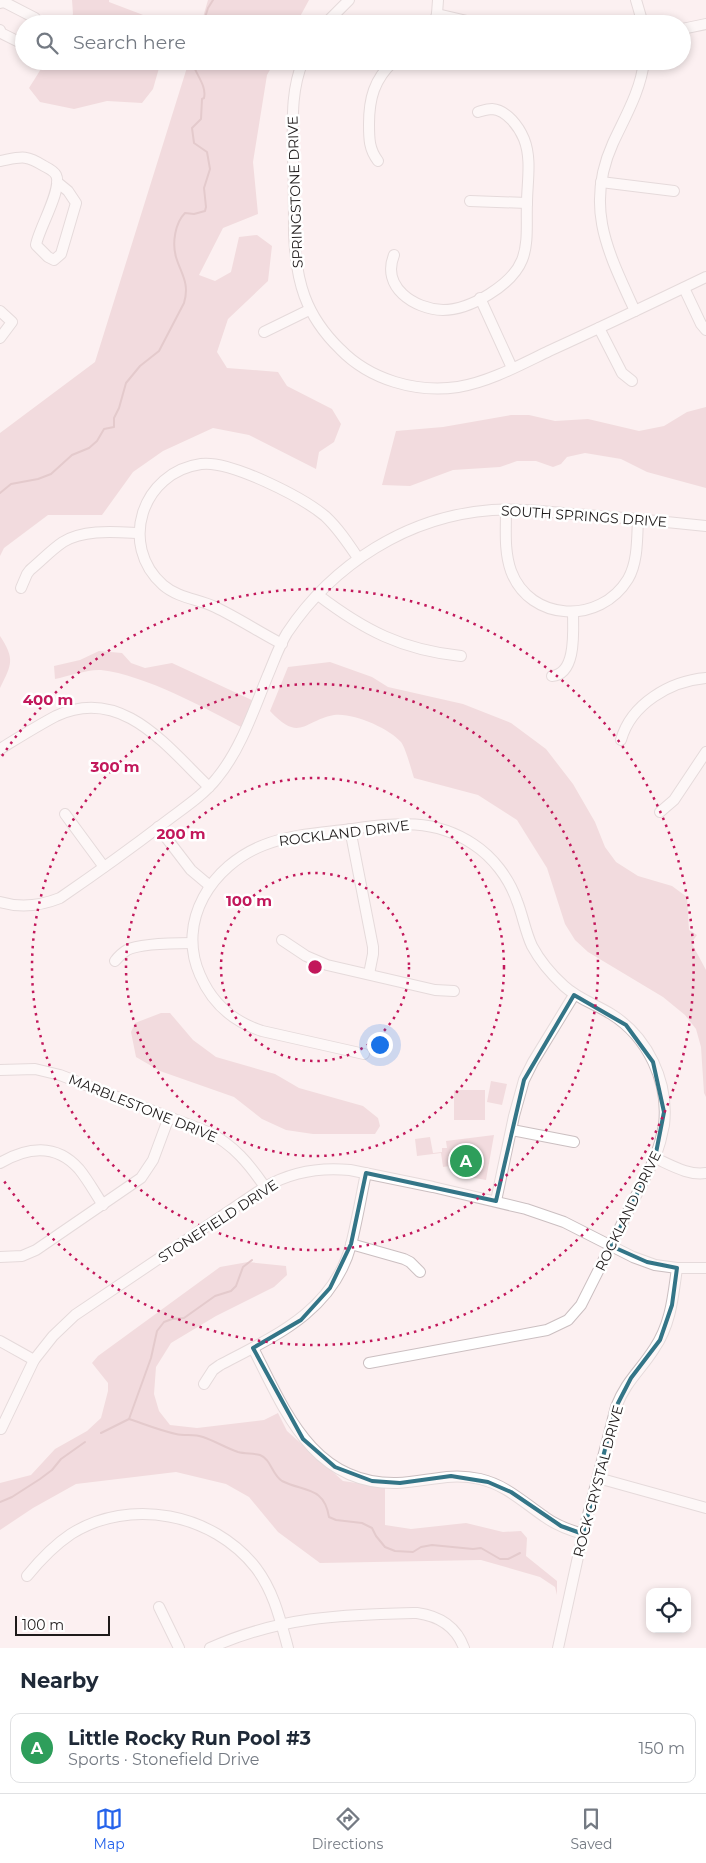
<!DOCTYPE html>
<meta charset="utf-8">
<style>
:root{--surface:#fff;--page:#f6f6f7;--text:#1f2937;--muted:#747a83;--line:#e0e1e3;--accent:#2563eb}
body{margin:0;font-family:Montserrat,sans-serif;background:var(--page);color:var(--text)}
.controls{position:absolute;right:15px;bottom:15px;display:grid;overflow:hidden;border-radius:10px;box-shadow:0 2px 8px #0003}
.controls button{width:45px;height:45px;display:grid;place-items:center;padding:0;border:0;border-bottom:1px solid var(--line);background:var(--surface);color:var(--text);font:25px sans-serif}
.scale{position:absolute;left:15px;bottom:12px;width:95px;box-sizing:border-box;padding-left:5px;border:2px solid #1e1a1a;border-top:0;font-size:14px;line-height:18px;white-space:nowrap;color:#1e1a1a;-webkit-text-stroke:4px #fff;paint-order:stroke}
.you{position:absolute;left:379px;top:1044px;width:18px;height:18px;margin:-12px;border:4px solid #fff;border-radius:50%;background:#1a73e8;box-shadow:0 0 0 8px #1a73e833}
.badge{display:grid;place-items:center;width:32px;height:32px;border-radius:50%;background:var(--accent);color:#fff;font-size:16px;font-weight:700}
.pin{position:absolute;translate:-50% -50%;border:2px solid #fff;box-shadow:0 1px 5px #0006}
.list{margin:0;padding:0;list-style:none}
h2{display:flex;justify-content:space-between;align-items:center;height:65px;margin:0;padding:0 20px;font-size:21px}
h2 small{font-size:16px;font-weight:400;color:var(--muted)}
.list li{display:grid;grid-template-columns:32px 1fr auto;gap:15px;align-items:center;box-sizing:border-box;height:70px;margin:0 10px 10px;padding:0 10px;border:1px solid var(--line);border-radius:10px}
.list b{display:block;font-size:19px;white-space:nowrap}
.list p{margin:0;font-size:16px;white-space:nowrap;color:var(--muted)}
.list em{font-size:16px;font-style:normal;color:var(--muted)}
.icon{flex:none;width:28px;height:28px;fill:none;stroke:currentColor;stroke-width:2;stroke-linecap:round;stroke-linejoin:round}
.map{position:relative;flex:none;width:706px;height:1648px;overflow:hidden}
.search{position:absolute;background:var(--surface);box-shadow:0 2px 8px #0003;left:15px;right:15px;top:15px;height:55px;display:flex;align-items:center;gap:12px;box-sizing:border-box;padding:0 18px;border-radius:28px;color:var(--muted);font-size:19px}
.sheet{height:145px;background:var(--surface)}
nav{display:flex;justify-content:space-around;align-items:center;box-sizing:border-box;height:70px;border-top:1px solid var(--line);background:var(--surface);font-size:14px;color:var(--muted)}
nav a{display:grid;justify-items:center;gap:2px}
nav .on{color:var(--accent)}
.map>svg:first-child{display:block}
.green{fill:#e6c2c7}
.lines{fill:none;stroke-linecap:round;stroke-linejoin:round}
.stream{stroke:#c89ba1;stroke-width:2}
.minor-casing{stroke:#cbbfc1;stroke-width:12}
.minor{stroke:#fff;stroke-width:10}
.marked{fill:none;stroke:#337587;stroke-width:4;stroke-linejoin:round}
.ring{fill:none;stroke:#c2185b;stroke-width:2.5;stroke-dasharray:2.5 5}
.labels{text-anchor:middle;stroke-width:5;stroke-linejoin:round;paint-order:stroke}
.street-label{font-size:14px;fill:#1e1a1a;stroke:#fff}
.centre{fill:#c2185b;stroke:#fff;stroke-width:2.5}
.ring-label{font-size:15px;text-anchor:middle;font-weight:bold;fill:#c2185b;stroke:#fff;stroke-width:5;stroke-linejoin:round;paint-order:stroke}
</style>
<div class="map">
<svg width="706" height="1648" viewBox="0 0 706 1648">
<rect width="100%" height="100%" fill="#fcf0f1"/>
<g class="green">
<path d="M72,0H109V2L159,21L161,24H68L73,14Z"/>
<path d="M208,0H309L296,24H201Z"/>
<path d="M46,61H161L153,89L142,103L107,101L74,109L40,102L29,88Z"/>
<path d="M189,61H275L267,75L253,162L258,214L223,228L199,275L215,281L231,272L239,237L257,235L272,246L268,281L228,319L217,352L227,368L278,372L287,386L332,409L341,424L334,442L319,452L316,469L249,435L213,428L163,451L133,472L102,515H48L4,548L0,556V433L95,362Z"/>
<path d="M706,407V488L647,472L621,459L585,453L567,457L561,464L553,467L536,461H517L500,467L453,470L410,486L382,485L396,431L443,427L511,415H529L555,421L588,419L639,431L664,426L687,412Z"/>
<path d="M0,636C15,659 12,664 0,688Z"/>
<path d="M99,651L122,653L131,663L145,668L172,663L256,702L245,729C205,708 145,675 101,670C89,669 68,676 55,679L54,666L80,660Z"/>
<path d="M330,662L372,677L388,687L463,704L511,723L546,749L573,784L595,822L605,847L616,862L638,876L672,886L687,897L689,930L697,935L692,942H691L706,970V1097L704,1093L701,1047L696,1029L685,1015L663,997L588,952L575,940L565,924L547,868L517,820L478,795L414,778C411,769 406,749 401,742C389,728 352,712 334,715C303,721 300,743 270,711L288,667Z"/>
<path d="M161,1013H170L193,1040L216,1057L275,1074L299,1088L363,1106L378,1118L380,1126L375,1134H313L286,1130L262,1119L234,1097L160,1071L136,1057L131,1032L135,1023Z"/>
<path d="M491,1081L507,1084L502,1105L487,1102Z"/>
<rect x="454" y="1090" width="31" height="30"/>
<path d="M494,1135L486,1180L457,1175L456,1165L443,1167L441,1153L417,1156L415,1139L430,1137L433,1153L442,1152V1148H447L446,1141Z"/>
<path d="M248,1262L286,1266L287,1275L274,1287L216,1316L171,1343L156,1367L154,1394L159,1411L170,1425L197,1428L264,1420L278,1413L287,1431L343,1481L385,1487V1525L411,1529L466,1523L503,1532L521,1531L527,1538L526,1556L557,1581V1595L555,1587L540,1577L481,1560L320,1563L278,1532L249,1497L226,1484L176,1472L76,1484L33,1508L0,1530V1483L31,1475L55,1449L87,1431L101,1418L108,1391V1383L92,1363L98,1356L220,1267Z"/>
</g>
<g class="lines">
<g class="stream">
<path d="M203,24L208,8L213,0"/>
<path d="M0,493L11,484L38,479L51,474L72,455L89,448L97,441L104,429L114,427V418L119,408L126,383L140,366L159,351L184,303C190,283 181,274 176,257C172,243 175,223 185,213L194,214L205,211L206,207L204,188L210,169L207,152L194,143L192,128L201,119L202,99L204,98C207,85 195,74 192,61"/>
<path d="M129,1419C144,1424 161,1431 176,1434C185,1436 194,1434 203,1437C215,1441 226,1448 238,1452C245,1454 254,1453 260,1455C271,1459 272,1475 282,1481C304,1492 324,1486 329,1517L336,1520L362,1523L372,1528L376,1536L385,1547L395,1551L413,1552L421,1547L432,1545L473,1549L481,1548L500,1559H508L520,1553"/>
<path d="M101,1433L129,1419L151,1358L157,1331L164,1322L172,1319L184,1318L215,1296L231,1291L236,1286L243,1267L252,1260"/>
<path d="M0,1502L12,1497L40,1479L52,1470L61,1459L85,1442"/>
</g>
<defs>
<g id="minor">
<path d="M636,0L643,24"/>
<path d="M0,3L4,2L35,18L32,24"/>
<path d="M437,14L480,24"/>
<path d="M325,24L349,0"/>
<path d="M434,24L437,14L438,0"/>
<path d="M682,29L706,24"/>
<path d="M0,30L1,33L23,44L24,41"/>
<path d="M303,61C290,92 293,125 293,158C294,183 294,208 294,234C296,281 305,315 340,349C370,380 416,393 458,387C489,382 520,365 549,351C602,327 654,302 706,277"/>
<path d="M0,161C21,157 25,154 44,166C48,168 54,171 56,175C63,189 38,230 36,245L48,257L54,260L61,254L76,203L68,191L57,182"/>
<path d="M378,161C369,149 369,139 369,124C369,99 374,79 394,61"/>
<path d="M601,182L674,191"/>
<path d="M470,201L527,203"/>
<path d="M394,255C381,287 414,309 443,310C470,310 512,285 522,260C529,243 526,221 527,203C527,183 532,159 524,139C519,127 507,110 492,109C487,109 482,111 478,112"/>
<path d="M684,288L701,324L706,330"/>
<path d="M480,298L512,368"/>
<path d="M0,311L12,322L0,338"/>
<path d="M635,311C608,252 584,207 613,143C625,117 641,90 644,61"/>
<path d="M599,328L622,373L632,381"/>
<path d="M264,332L309,310"/>
<path d="M506,510C506,530 504,551 511,571C530,622 600,625 628,579C638,562 637,538 638,519"/>
<path d="M21,588L27,574L30,570C41,561 51,550 63,542C84,529 115,532 139,533"/>
<path d="M318,595C364,630 402,650 461,656"/>
<path d="M282,644C259,632 238,618 215,607C198,599 178,598 163,585C118,545 142,472 201,464C230,460 302,497 325,516C338,528 348,543 358,558"/>
<path d="M552,676C577,674 573,630 573,612"/>
<path d="M621,740C631,704 670,681 706,678"/>
<path d="M0,749C18,738 37,726 56,716C122,685 167,747 209,787"/>
<path d="M660,812L674,800L706,752"/>
<path d="M65,814L104,867"/>
<path d="M158,827L191,870L210,886"/>
<path d="M350,829L373,947V954L369,974"/>
<path d="M0,902C20,908 40,906 60,898C95,874 130,849 164,823C182,809 203,796 217,778C241,749 254,709 268,675C274,661 279,646 287,633C333,564 408,516 492,510C519,508 547,512 574,514C618,517 662,521 706,526"/>
<path d="M282,940L306,956L327,965L435,990L454,991"/>
<path d="M115,961C118,957 122,953 127,950C141,943 176,943 192,943"/>
<path d="M364,1054L262,1031C234,1022 212,1003 200,975C176,921 212,865 264,845C289,835 318,833 344,830C391,824 431,816 473,844C493,857 509,878 517,901C523,916 525,931 532,946C540,961 551,974 564,986C578,999 595,1004 611,1014C648,1037 669,1082 664,1125C662,1136 659,1147 655,1158L581,1305L568,1320L547,1330L369,1363"/>
<path d="M0,1070L35,1069L60,1075L208,1132C234,1145 249,1164 265,1187"/>
<path d="M512,1130L574,1142"/>
<path d="M655,1158C671,1165 689,1176 706,1173"/>
<path d="M0,1163C27,1147 56,1143 79,1169C88,1180 95,1193 103,1205"/>
<path d="M496,1201L514,1116L524,1080L533,1062L574,995"/>
<path d="M351,1244L404,1259L410,1262L420,1272"/>
<path d="M0,1257L22,1256L36,1250L141,1178L153,1160L169,1117"/>
<path d="M0,1341L34,1360"/>
<path d="M253,1348C285,1411 313,1485 397,1483C427,1482 448,1472 480,1479C506,1485 523,1502 545,1517C556,1525 569,1530 583,1534"/>
<path d="M204,1384L213,1370L220,1365C275,1336 333,1311 351,1245C357,1221 361,1197 366,1173"/>
<path d="M1,1429L34,1360L53,1336L75,1315L265,1187C291,1172 320,1167 350,1170L433,1187L526,1209L564,1222L633,1257L655,1265L677,1268H706"/>
<path d="M598,1478L706,1508"/>
<path d="M27,1576C40,1560 53,1546 71,1534C130,1497 213,1513 256,1568C274,1592 280,1619 288,1648"/>
<path d="M159,1607L179,1648"/>
<path d="M210,1648C282,1616 340,1615 417,1613C439,1616 456,1626 464,1648"/>
<path d="M558,1648L583,1534L616,1407C626,1381 640,1371 654,1349C671,1324 673,1297 677,1268"/>
</g>
</defs>
<use href="#minor" class="minor-casing"/>
<use href="#minor" class="minor"/>
</g>
<path d="M0 0H706V1648H0ZM574,995L626,1025L653,1062L664,1112L655,1158L611,1246L647,1262L677,1268L672,1305L660,1340L631,1378L616,1407L583,1534L561,1526L511,1492L488,1482L451,1476L400,1483L372,1481L335,1467L303,1439L253,1348L301,1320L330,1288L351,1244L366,1173L496,1201L524,1080Z" fill="#fcf0f1" fill-opacity=".55" fill-rule="evenodd"/>
<path class="marked" d="M574,995L626,1025L653,1062L664,1112L655,1158L611,1246L647,1262L677,1268L672,1305L660,1340L631,1378L616,1407L583,1534L561,1526L511,1492L488,1482L451,1476L400,1483L372,1481L335,1467L303,1439L253,1348L301,1320L330,1288L351,1244L366,1173L496,1201L524,1080Z"/>
<g class="ring">
<circle cx="315" cy="967" r="94"/>
<circle cx="315" cy="967" r="189"/>
<circle cx="315" cy="967" r="283"/>
<path d="M2 756A378 378 0 1 1 2 1178"/>
</g>
<g class="labels">
<g class="street-label">
<text transform="translate(295 192) rotate(-92)" y="5">SPRINGSTONE DRIVE</text>
<text transform="translate(584 516) rotate(4)" y="5">SOUTH SPRINGS DRIVE</text>
<text transform="translate(344 833) rotate(-7)" y="5">ROCKLAND DRIVE</text>
<text transform="translate(143 1108) rotate(22)" y="5">MARBLESTONE DRIVE</text>
<text transform="translate(628 1211) rotate(-64)" y="5">ROCKLAND DRIVE</text>
<text transform="translate(218 1221) rotate(-33)" y="5">STONEFIELD DRIVE</text>
<text transform="translate(598 1481) rotate(-75)" y="5">ROCK CRYSTAL DRIVE</text>
</g>
</g>
<circle cx="315" cy="967" r="8" class="centre"/>
<g class="ring-label">
<text x="48" y="705">400 m</text>
<text x="115" y="772">300 m</text>
<text x="181" y="839">200 m</text>
<text x="249" y="906">100 m</text>
</g>
</svg>
<div class="controls">
<button><svg class="icon" aria-label="locate" viewBox="0 0 24 24"><circle cx="12" cy="12" r="6"/><path d="M12 2v4M12 18v4M2 12h4M18 12h4"/></svg></button>
</div>
<div class="scale">100 m</div>
<div class="you"></div>
<div class="pin badge" style="left:466px;top:1161px;background:#2e9e5b">A</div>
<div class="search"><svg class="icon" aria-label="search" viewBox="0 0 24 24"><circle cx="10" cy="10" r="6"/><path d="M15 15l6 6"/></svg>Search here</div>
</div>
<section class="sheet">
<h2>Nearby<small></small></h2>
<ul class="list">
<li><span class="badge" style="background:#2e9e5b">A</span><div><b>Little Rocky Run Pool #3</b><p>Sports · Stonefield Drive</p></div><em>150 m</em></li>
</ul>
</section>
<nav>
<a class="on"><svg class="icon" aria-label="map" viewBox="0 0 24 24"><path d="M3 6l6-2 6 2 6-2v14l-6 2-6-2-6 2zM9 4v14M15 6v14"/></svg>Map</a>
<a><svg class="icon" aria-label="directions" viewBox="0 0 24 24"><path d="M12 3l9 9-9 9-9-9zM9 14v-3h6M13 9l2 2-2 2"/></svg>Directions</a>
<a><svg class="icon" aria-label="saved" viewBox="0 0 24 24"><path d="M7 4h10v16l-5-4-5 4z"/></svg>Saved</a>
</nav>
